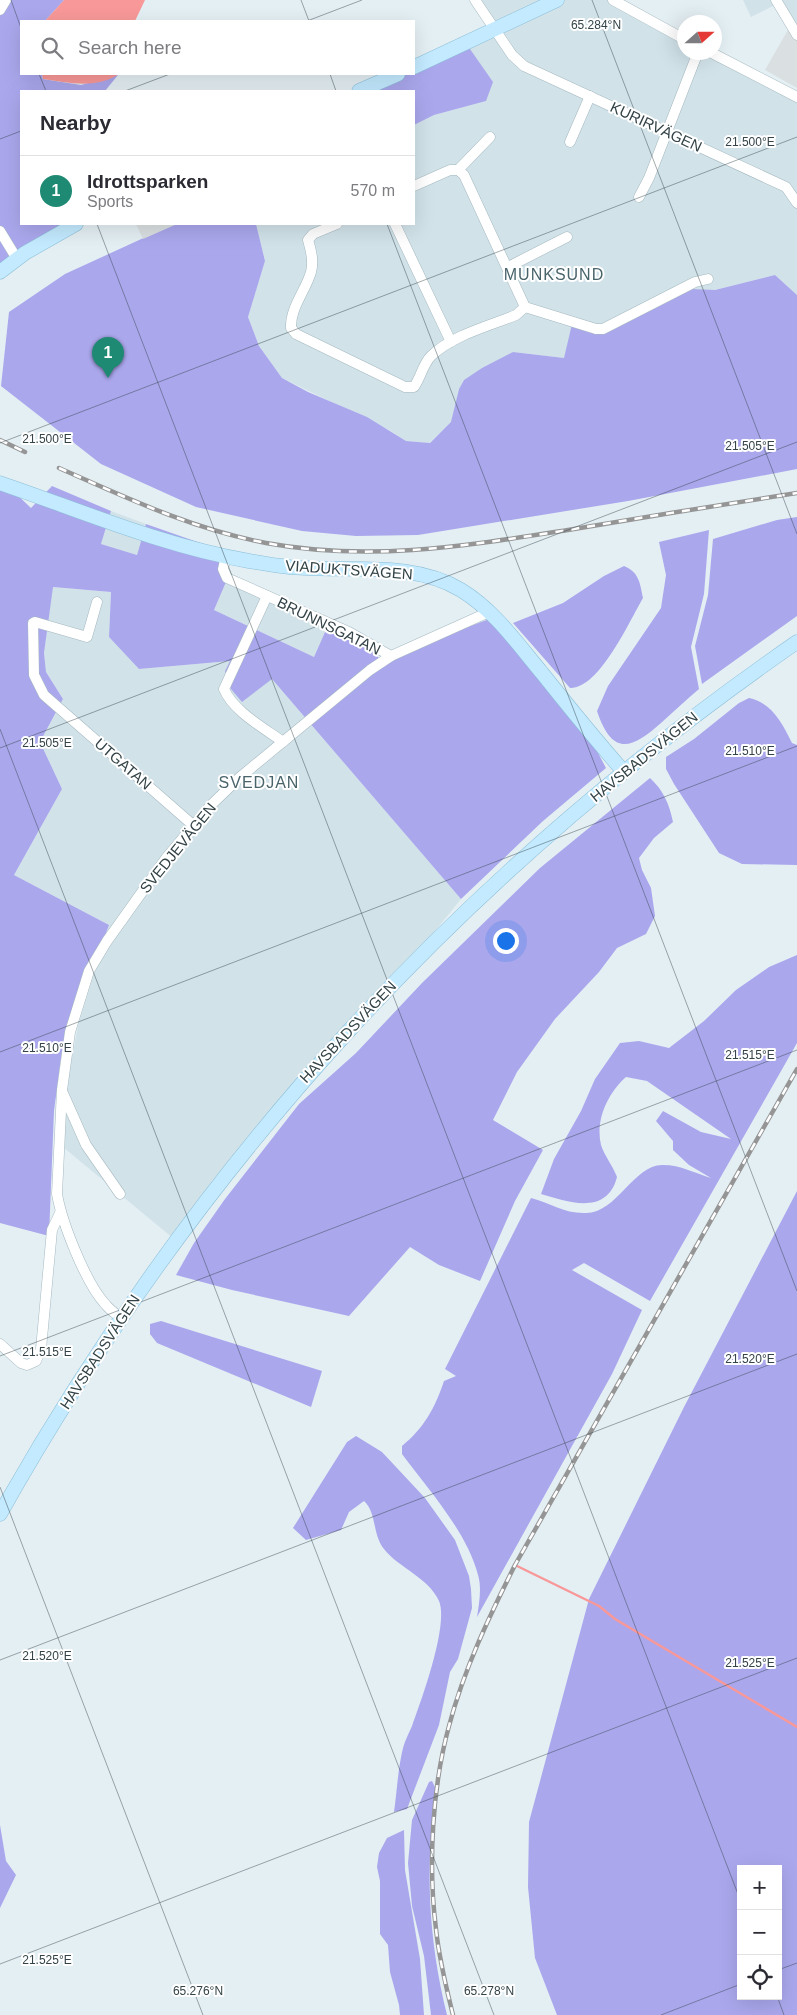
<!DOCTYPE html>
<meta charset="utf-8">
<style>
:root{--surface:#fff;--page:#f2f2f3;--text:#2b2b33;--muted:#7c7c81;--line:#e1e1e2;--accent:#1f8a73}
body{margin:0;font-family:Helvetica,sans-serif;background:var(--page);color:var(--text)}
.controls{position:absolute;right:15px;bottom:15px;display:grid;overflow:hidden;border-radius:0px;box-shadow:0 5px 20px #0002}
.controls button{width:45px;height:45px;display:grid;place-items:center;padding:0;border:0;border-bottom:1px solid var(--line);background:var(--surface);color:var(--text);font:25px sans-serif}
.compass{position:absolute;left:677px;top:15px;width:45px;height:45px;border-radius:50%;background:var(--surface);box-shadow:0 5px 20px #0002;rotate:69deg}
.you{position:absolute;left:505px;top:940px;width:18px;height:18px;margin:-12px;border:4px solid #fff;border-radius:50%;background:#1a73e8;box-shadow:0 0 0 8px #1a73e833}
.badge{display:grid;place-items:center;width:32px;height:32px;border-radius:50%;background:var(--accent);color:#fff;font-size:16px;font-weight:700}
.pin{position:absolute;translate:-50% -41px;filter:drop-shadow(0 1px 2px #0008)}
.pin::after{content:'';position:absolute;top:26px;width:18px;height:15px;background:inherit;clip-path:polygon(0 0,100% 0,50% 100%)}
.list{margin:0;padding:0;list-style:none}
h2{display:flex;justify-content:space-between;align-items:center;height:65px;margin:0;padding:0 20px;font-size:21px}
h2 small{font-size:16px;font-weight:400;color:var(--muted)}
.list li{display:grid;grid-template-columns:32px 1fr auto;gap:15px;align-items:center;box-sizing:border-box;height:70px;padding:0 20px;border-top:1px solid var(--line)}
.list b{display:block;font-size:19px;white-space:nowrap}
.list p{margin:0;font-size:16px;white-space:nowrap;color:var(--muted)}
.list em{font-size:16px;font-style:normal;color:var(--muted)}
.icon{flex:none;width:28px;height:28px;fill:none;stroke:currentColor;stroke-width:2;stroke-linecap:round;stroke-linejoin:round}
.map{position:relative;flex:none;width:797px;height:2015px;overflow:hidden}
.search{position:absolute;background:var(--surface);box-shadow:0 5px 20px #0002;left:20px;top:20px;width:395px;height:55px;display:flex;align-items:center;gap:12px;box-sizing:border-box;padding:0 18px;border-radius:0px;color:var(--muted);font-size:19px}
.panel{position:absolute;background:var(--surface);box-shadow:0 5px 20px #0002;left:20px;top:90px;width:395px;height:135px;border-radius:0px}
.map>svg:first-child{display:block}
.residential{fill:#d1e2e9}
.green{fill:#aaa7ed;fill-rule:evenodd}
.parking{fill:#dae0e1}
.water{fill:#f89898}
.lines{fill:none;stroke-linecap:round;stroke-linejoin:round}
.stream{stroke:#f89898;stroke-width:2.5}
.street-casing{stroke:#a5b9c0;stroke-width:11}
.secondary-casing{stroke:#8cbed6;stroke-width:15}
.street{stroke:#fff;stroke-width:10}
.secondary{stroke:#c3eaff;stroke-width:14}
.rail-casing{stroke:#959595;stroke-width:4.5}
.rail{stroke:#fff;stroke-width:2.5;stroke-dasharray:8;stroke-linecap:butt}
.ticks{fill:none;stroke:#334347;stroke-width:1;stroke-opacity:0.45}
.labels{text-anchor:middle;stroke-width:4;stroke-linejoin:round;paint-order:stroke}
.street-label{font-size:15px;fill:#334347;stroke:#fff}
.neighbourhood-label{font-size:16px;letter-spacing:1px;fill:#49646b;stroke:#fff}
.ticks-label{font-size:12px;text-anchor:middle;fill:#334347;stroke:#fff;stroke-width:4;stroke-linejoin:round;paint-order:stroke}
</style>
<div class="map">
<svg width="797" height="2015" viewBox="0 0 797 2015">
<rect width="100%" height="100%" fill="#e4eff4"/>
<g class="residential">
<path d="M477,0H618L684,37V52H714L797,96V295L775,275L715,290L564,358L513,352L464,380L459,389L452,422L429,443L406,441L389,430L282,378L259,346L248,317L265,261L256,224H414V125L434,115L486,101L463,39L492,25Z"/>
<path d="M743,0H781V2L751,17Z"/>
<path d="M782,0H797V28L793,20Z"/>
<path d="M111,511L146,524L137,555L101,544Z"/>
<path d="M229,575L329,623L314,657L214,610Z"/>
<path d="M52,587L111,592L109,637L139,669L231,661L272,679L461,899L363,1020L174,1239L63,1147L67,1084L78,1026L109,925L14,875L62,789L40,742L63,699L46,672L44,653Z"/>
</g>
<g class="green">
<path d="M0,0H64L45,21H21V74H42L43,79L81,85L118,75L105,91H21V224H73L0,267Z"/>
<path d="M463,39L493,82L486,101L434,115L414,125V91H351L388,74H414Z"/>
<path d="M174,224H256L265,261L248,317L259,346L282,378L308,392L367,417L406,441L430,443L451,422L459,389L464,380L482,368L513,352L564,358L572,324L585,327L619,323L691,289L715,290L775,275L797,295V469L628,501L418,535L356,536L302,531L196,507L101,464L1,386L9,312L65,274Z"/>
<path d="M0,485L11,489L31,508L52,486L111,511L101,544L137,555L146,524L223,551L229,575L214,610L314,657L329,623L370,648L385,665L433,640L500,615L587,732L606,768L543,821L461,899L272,679L242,702L231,689L225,671L230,661L139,669L109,637L111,592L53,587L44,653L46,672L63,699L40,742L62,789L14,875L109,925L62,1051L54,1111L49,1236L0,1223Z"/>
<path d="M797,517V616L702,684L695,646L708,595L713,539L777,520Z"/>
<path d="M709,530L704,594L691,647L699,689C686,700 674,711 661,723C631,750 612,756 597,711L608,686L661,608L666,575L659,542Z"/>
<path d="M624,566C639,572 640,583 643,598C629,622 599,689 570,688L513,623L563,603L604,576Z"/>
<path d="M749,698C772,703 782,723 792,743L797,745V865L742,864L719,853L674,784L666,769V757L694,739L739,703Z"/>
<path d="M650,778C664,791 669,804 673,822L654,838L639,858L642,870L651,888L655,916L646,934L617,948L599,972L555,1019L517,1072L493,1120L543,1150L515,1201L480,1281L439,1265L410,1247L349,1316L232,1290L176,1275L194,1243L225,1199L299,1104L356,1053L422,983L540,868Z"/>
<path d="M797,955V1043L650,1301L584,1263L572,1270L642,1310L612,1374L477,1617C479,1604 482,1588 478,1575C467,1532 428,1489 402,1454V1446C424,1428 435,1408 444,1381L456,1376L445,1369L531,1198C550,1203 565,1214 586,1213C617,1213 634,1164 663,1165C681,1165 694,1173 711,1178L689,1165L673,1150V1141L656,1121L663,1111L701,1132L731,1139L647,1081L626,1077C608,1093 595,1120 601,1145C604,1155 613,1166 617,1177C607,1216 568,1202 541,1194L554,1159L581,1111L595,1079L620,1043L639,1041L669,1048L704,1021L736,990L769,967Z"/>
<path d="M797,1191V2015H557L535,1958L528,1887L529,1822L589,1599L684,1407ZM741,1869H778V1996H741Z"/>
<path d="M161,1321L322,1371L311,1407L157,1343L150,1334V1324Z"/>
<path d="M356,1436L382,1452L425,1498L455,1540L469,1576L471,1589L472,1608L458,1659L450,1672L439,1725L407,1809L394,1812C397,1791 398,1768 403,1748C405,1740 409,1733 412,1726C421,1701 449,1625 439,1601C429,1578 399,1568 384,1549C372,1534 377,1513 364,1501L349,1512L341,1530L306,1540L293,1528L347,1442Z"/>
<path d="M432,1781L436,1789C425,1868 428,1937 447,2015H431L424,1956L412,1906L408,1863L412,1820L429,1782Z"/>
<path d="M0,1825L6,1861L16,1875L0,1908Z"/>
<path d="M404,1830L405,1870L420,1959L424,2015H400L399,2005L390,1972L388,1945L380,1934V1881L377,1867L379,1853L387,1838Z"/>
</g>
<g class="parking">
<path d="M789,28L797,41V88L765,70Z"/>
<path d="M136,224H177L143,239Z"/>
</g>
<g class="water">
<path d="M64,0H145L135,21H45Z"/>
<path d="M42,74H119C97,89 68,83 43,79Z"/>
</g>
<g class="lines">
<path class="stream" d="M515,1565L599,1606L615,1619L797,1727"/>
<defs>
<g id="street">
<path d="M475,0L512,55L524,66L786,187L797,203"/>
<path d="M613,0L684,39"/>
<path d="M776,0L797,35"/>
<path d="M0,10L6,0"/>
<path d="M710,52L797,97"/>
<path d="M570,142L590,96"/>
<path d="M458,170L490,137"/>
<path d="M639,197L649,178L698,52"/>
<path d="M337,224L313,234L308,240C311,250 314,261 311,272C306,290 290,308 291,328L296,334L405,387H414C421,377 423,364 431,356C453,335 489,326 516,315L525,307L464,175L458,170H450L414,186"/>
<path d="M395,224L451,342"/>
<path d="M0,231L17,259"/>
<path d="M508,267L567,237"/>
<path d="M525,307L596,329H603L695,282L708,279"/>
<path d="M226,556L223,569L227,578L349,632L391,656"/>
<path d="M267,596L224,689C233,711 264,728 283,742"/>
<path d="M97,602L87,637L35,622L33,623L34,675L44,695L194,826"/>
<path d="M62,1091L86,1145L120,1194"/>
<path d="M121,1318C116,1314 110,1310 106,1305C86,1284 62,1223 57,1194L62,1090L70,1032L89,971L107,941L167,857L211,805L239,778L370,670L391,656L489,612"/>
<path d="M0,1344L21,1363L27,1365L36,1361L41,1349L52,1230L60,1213"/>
</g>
<g id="secondary">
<path d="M414,67L557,0"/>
<path d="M359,91L398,74"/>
<path d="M0,272L25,253L76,224"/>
<path d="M0,483C82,511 163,546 249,561C267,564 287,568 305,568C356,571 415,562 461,590C494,610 517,643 542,673C569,707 596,740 624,772"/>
<path d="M0,1514C199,1160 463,873 797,642"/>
</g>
</defs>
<use href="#street" class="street-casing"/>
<use href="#secondary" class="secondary-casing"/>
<use href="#street" class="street"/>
<use href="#secondary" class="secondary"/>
<defs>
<g id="rail">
<path d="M0,440L25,452"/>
<path d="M59,468C127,498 192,529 266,543C370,562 465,546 568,530C644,517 721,505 797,493"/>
<path d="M453,2015C446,1987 439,1958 436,1929C428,1865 432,1788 449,1726C464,1669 489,1617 515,1565L797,1069"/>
</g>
</defs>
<use href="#rail" class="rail-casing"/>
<use href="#rail" class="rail"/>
</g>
<path class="ticks" d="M11,0L21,28M301,0L309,21M592,0L797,534M307,21L362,0M39,74L46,91M330,74L336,91M125,91L170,74M0,139L21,131M97,224L741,1902M387,224L797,1291M0,443L797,137M0,729L494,2015M0,748L797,442M0,1052L797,746M0,1356L797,1050M0,1487L203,2015M0,1660L797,1354M0,1964L797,1658M778,1970L797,1963M777,1996L784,2015M661,2015L741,1984"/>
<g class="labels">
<g class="street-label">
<text transform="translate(656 127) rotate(25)" y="5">KURIRVÄGEN</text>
<text transform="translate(349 570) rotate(4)" y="5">VIADUKTSVÄGEN</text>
<text transform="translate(329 626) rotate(26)" y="5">BRUNNSGATAN</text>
<text transform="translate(644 757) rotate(-39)" y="5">HAVSBADSVÄGEN</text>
<text transform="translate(123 764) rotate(41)" y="5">UTGATAN</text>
<text transform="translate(178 848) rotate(-51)" y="5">SVEDJEVÄGEN</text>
<text transform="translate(348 1032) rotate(-47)" y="5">HAVSBADSVÄGEN</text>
<text transform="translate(100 1352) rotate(-57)" y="5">HAVSBADSVÄGEN</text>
</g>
<g class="neighbourhood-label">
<text x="554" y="280">MUNKSUND</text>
<text x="259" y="788">SVEDJAN</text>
</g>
</g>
<g class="ticks-label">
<text x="596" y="29">65.284°N</text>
<text x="750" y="146">21.500°E</text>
<text x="47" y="443">21.500°E</text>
<text x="750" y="450">21.505°E</text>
<text x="47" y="747">21.505°E</text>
<text x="750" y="755">21.510°E</text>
<text x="47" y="1052">21.510°E</text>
<text x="750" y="1059">21.515°E</text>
<text x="47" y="1356">21.515°E</text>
<text x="750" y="1363">21.520°E</text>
<text x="47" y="1660">21.520°E</text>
<text x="750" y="1667">21.525°E</text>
<text x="47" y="1964">21.525°E</text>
<text x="198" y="1995">65.276°N</text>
<text x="489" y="1995">65.278°N</text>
</g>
</svg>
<div class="controls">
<button>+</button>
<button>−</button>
<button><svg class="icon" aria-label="locate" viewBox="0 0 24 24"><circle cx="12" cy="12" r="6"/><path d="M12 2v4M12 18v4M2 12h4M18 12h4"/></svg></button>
</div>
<svg class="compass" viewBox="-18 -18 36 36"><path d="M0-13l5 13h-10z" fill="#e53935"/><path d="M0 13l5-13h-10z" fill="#7c7c81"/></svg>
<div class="you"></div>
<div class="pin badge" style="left:108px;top:378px">1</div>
<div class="search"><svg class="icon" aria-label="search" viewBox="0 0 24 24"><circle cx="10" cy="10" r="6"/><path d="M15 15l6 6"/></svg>Search here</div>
<section class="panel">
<h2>Nearby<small></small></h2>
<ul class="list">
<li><span class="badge">1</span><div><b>Idrottsparken</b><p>Sports</p></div><em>570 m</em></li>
</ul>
</section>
</div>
